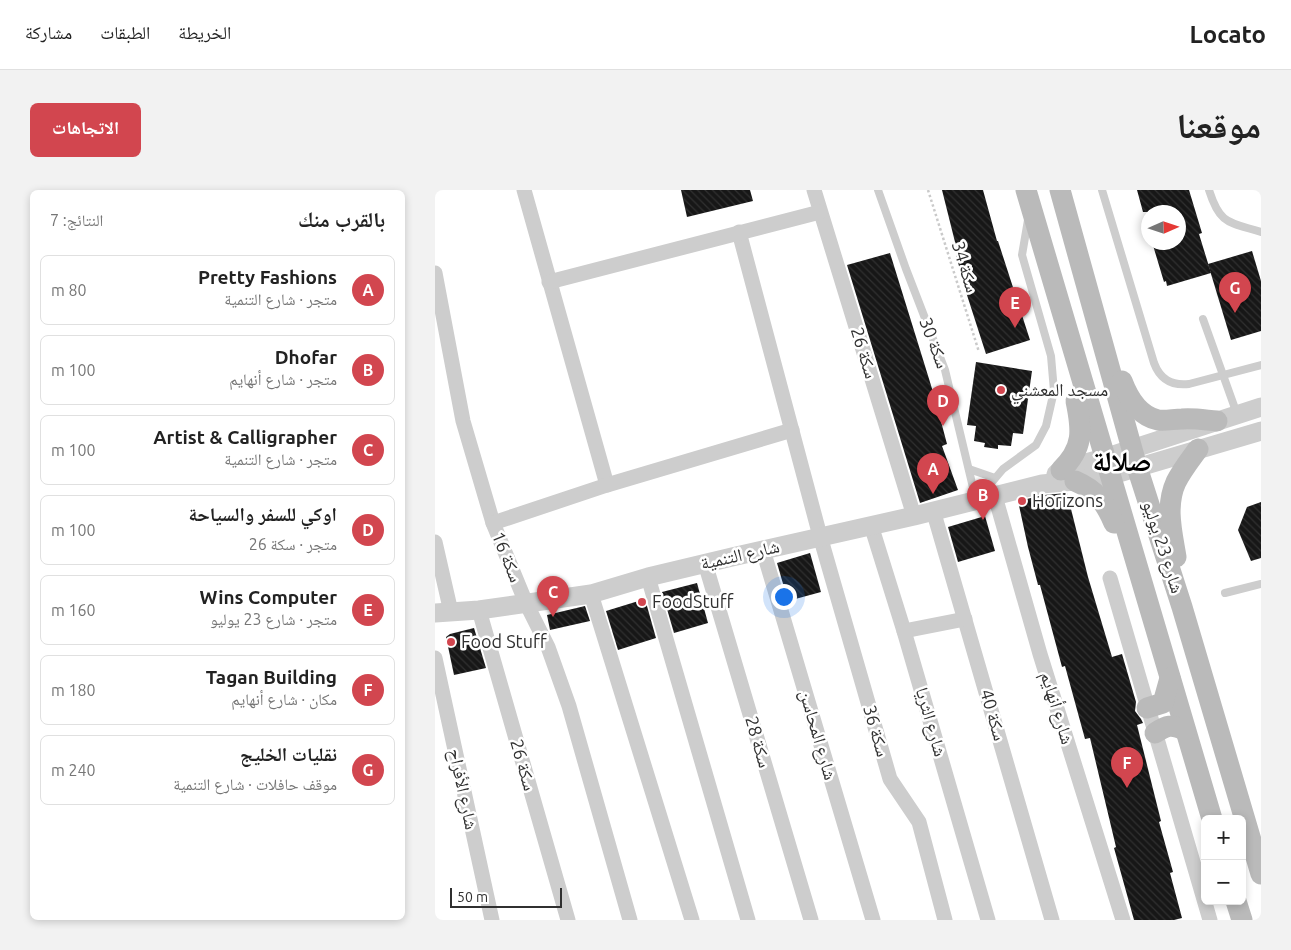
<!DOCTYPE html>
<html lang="ar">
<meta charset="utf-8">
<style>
:root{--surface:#fff;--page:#f2f2f2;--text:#222;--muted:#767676;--line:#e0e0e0;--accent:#d2464f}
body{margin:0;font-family:Ubuntu,"Noto Naskh Arabic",sans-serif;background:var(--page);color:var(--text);direction:rtl}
.controls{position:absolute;right:15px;bottom:15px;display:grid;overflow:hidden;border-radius:8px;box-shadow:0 2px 8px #0003}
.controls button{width:45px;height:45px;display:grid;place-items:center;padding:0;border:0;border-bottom:1px solid var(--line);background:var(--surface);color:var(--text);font:25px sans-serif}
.compass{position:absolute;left:706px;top:15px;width:45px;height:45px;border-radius:50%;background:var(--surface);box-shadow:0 2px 8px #0003;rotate:87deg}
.scale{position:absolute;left:15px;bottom:12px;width:112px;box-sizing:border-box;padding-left:5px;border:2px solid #303030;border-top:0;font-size:14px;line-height:18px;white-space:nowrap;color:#303030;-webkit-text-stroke:4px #fff;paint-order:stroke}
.you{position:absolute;left:348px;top:406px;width:18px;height:18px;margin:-12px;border:4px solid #fff;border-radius:50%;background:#1a73e8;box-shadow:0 0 0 8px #1a73e833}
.badge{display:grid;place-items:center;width:32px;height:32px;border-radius:50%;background:var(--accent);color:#fff;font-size:16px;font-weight:700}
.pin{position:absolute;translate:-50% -41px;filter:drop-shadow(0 1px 2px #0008)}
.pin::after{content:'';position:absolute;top:26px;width:18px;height:15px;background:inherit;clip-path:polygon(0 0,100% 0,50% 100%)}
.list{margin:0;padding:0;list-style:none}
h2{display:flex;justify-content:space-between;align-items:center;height:65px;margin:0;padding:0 20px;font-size:21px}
h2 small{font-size:16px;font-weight:400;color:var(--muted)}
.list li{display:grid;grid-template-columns:32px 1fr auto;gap:15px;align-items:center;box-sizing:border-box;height:70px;margin:0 10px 10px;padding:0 10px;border:1px solid var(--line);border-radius:8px}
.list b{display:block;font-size:19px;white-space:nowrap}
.list p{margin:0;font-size:16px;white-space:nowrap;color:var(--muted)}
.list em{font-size:16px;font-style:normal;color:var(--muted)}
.map{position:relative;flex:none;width:826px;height:730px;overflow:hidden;direction:ltr;border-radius:8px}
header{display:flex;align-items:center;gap:30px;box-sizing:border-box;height:70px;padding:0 25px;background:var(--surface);border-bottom:1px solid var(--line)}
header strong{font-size:24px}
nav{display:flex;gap:28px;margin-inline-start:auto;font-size:18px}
.intro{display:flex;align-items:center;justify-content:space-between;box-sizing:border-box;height:120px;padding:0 30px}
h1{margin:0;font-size:35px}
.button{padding:12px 22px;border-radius:8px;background:var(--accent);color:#fff;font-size:18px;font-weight:700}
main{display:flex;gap:30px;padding:0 30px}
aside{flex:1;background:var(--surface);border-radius:8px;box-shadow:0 2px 8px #0003}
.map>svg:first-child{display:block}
.building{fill:url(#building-back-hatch)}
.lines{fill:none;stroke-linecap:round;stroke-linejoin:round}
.path{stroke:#cacaca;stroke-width:2.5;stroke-dasharray:2.5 2.5;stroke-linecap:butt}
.service{stroke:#cdcdcd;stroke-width:8}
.minor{stroke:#cdcdcd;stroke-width:15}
.tertiary{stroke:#cdcdcd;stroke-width:19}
.secondary{stroke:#bababa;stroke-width:21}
.poi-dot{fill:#d2464f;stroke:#fff;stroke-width:2}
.labels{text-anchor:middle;stroke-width:5;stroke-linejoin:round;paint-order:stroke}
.street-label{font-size:18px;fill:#303030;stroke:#fff}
.poi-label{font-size:18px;fill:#303030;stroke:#fff;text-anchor:start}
.town-label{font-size:28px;font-weight:bold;fill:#000;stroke:#fff}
</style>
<header>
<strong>Locato</strong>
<nav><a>الخريطة</a><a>الطبقات</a><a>مشاركة</a></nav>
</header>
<div class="intro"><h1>موقعنا</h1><a class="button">الاتجاهات</a></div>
<main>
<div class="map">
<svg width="826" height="730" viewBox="0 0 826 730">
<defs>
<pattern id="building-back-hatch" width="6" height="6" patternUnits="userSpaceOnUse" patternTransform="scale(1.25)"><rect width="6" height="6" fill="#171717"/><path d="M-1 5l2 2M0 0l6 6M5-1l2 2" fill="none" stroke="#303030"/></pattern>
</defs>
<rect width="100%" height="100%" fill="#fff"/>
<g class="building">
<path d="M246,0H315L318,11L252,27Z"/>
<path d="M507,0H548L562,51H563L595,150L551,164L531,102L521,65L523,64Z"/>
<path d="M702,0H754L767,43L764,44L776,83L732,96L731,91L729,92L717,52H744V22H708Z"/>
<path d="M817,61L826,91V141L796,150L773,74Z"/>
<path d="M455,63L499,205L512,254L507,256L523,300L485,313L412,75Z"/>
<path d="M541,172L597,181L588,244L578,243L576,256L563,255V259L549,257L550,253L539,251L541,236L532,235Z"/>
<path d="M632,303L653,387L677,467L687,464L701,512L700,521L706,529L708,533L702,535L726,631L724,632L738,682L735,683L747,728L739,730H699L679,658L681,657L655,548L650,549L630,476L627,477L605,395H603L593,357L583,311L609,305Z"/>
<path d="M826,312V368L816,371L803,340L812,317Z"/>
<path d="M550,326L560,361L523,372L513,337Z"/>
<path d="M375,363L386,402L353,411L342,373Z"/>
<path d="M262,393L273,433L239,443L227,402Z"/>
<path d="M210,409L221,448L183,460L171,421Z"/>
<path d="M150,416L155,431L115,440L112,425Z"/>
<path d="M39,438L51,478L19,485L11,447L15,444Z"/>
</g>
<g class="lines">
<path class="path" d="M493,0L544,162"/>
<g class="service">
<path d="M443,0L471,79L510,180L541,310"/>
<path d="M667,0L719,173C725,189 736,196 754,194L826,175"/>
<path d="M774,0C785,35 794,32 826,42"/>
<path d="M768,129L802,224"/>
<path d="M534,279L560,288"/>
<path d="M546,305L568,279L601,255L611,236L619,201L616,166L587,65L593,30"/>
<path d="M790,403L826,394"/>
</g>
<g class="minor">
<path d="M89,0L172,295"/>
<path d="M379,0L479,326"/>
<path d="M304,42L385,346L455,589L484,632L510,730"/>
<path d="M0,83L28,231L58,333L91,413L113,457L134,516L195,730"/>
<path d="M114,92L385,22"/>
<path d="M560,306L605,464L688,730"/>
<path d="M498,320L617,730"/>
<path d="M58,333L172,295L357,240"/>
<path d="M436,335L469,441L553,730"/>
<path d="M0,352L16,422"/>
<path d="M328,360L438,730"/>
<path d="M270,373L376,730"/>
<path d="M213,387L313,730"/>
<path d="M675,388L775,730"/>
<path d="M156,404L257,730"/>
<path d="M44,420L133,730"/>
<path d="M469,441L530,429"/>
<path d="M0,468L57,730"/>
</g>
<g class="tertiary">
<path d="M621,284L626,280L669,268L826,217"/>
<path d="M0,423L44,420L156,404L213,387L297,367L479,326L607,294L640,291L674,286L826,241"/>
</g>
<g class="secondary">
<path d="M591,0L777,629"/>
<path d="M625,0L702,277L747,417L826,684"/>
<path d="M687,191C693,207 704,226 723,230C731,231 739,229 747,229C759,228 770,230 782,231"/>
<path d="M626,280C649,258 647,240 641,211"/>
<path d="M640,291C661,300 670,312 679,333"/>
<path d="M741,367C737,342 730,316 741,292C747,280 755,270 763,259"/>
<path d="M712,518L728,513L735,488"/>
<path d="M720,543C732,535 736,534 750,540"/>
<path d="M801,711L807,730"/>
</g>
</g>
<g class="poi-dot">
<circle cx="566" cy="200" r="5"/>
<circle cx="587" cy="311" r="5"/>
<circle cx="207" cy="412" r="5"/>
<circle cx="16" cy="452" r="5"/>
</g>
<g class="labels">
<g class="street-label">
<text transform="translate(530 77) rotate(73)" y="6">سكة 34</text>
<text transform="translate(499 153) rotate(69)" y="6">سكة 30</text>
<text transform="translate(429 163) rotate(73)" y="6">سكة 26</text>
<text transform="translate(728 357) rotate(72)" y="6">شارع 23 يوليو</text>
<text transform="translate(305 365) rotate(-13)" y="6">شارع التنمية</text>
<text transform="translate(72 367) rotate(68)" y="6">سكة 16</text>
<text transform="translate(622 518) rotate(73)" y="6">شارع أنهايم</text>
<text transform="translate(558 525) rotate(74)" y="6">سكة 40</text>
<text transform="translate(496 532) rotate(74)" y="6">شارع الثريا</text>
<text transform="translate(441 541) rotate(74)" y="6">سكة 36</text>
<text transform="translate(383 545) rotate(74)" y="6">شارع المحاسن</text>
<text transform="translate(323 552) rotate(74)" y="6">سكة 28</text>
<text transform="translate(88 575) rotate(74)" y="6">سكة 26</text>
<text transform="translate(28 599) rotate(78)" y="6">شارع الأفراح</text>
</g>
<g class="poi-label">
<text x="576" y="206">مسجد المعشني</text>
<text x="597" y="317">Horizons</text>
<text x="217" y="418">FoodStuff</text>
<text x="26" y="458">Food Stuff</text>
</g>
<g class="town-label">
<text x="687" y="281">صلالة</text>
</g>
</g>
</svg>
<div class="controls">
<button>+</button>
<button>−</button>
</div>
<svg class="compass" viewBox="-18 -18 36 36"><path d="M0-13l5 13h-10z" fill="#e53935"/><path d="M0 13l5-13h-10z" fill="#767676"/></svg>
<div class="scale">50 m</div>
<div class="you"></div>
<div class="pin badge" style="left:498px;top:304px">A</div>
<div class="pin badge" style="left:548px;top:330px">B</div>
<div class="pin badge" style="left:118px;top:427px">C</div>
<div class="pin badge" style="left:508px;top:236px">D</div>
<div class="pin badge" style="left:580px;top:138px">E</div>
<div class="pin badge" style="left:692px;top:598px">F</div>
<div class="pin badge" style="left:800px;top:123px">G</div>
</div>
<aside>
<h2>بالقرب منك<small>النتائج: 7</small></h2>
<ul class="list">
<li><span class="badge">A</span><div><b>Pretty Fashions</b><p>متجر · شارع التنمية</p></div><em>80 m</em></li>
<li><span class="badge">B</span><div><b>Dhofar</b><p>متجر · شارع أنهايم</p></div><em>100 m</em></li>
<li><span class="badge">C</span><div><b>Artist &amp; Calligrapher</b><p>متجر · شارع التنمية</p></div><em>100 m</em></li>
<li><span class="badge">D</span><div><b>اوكي للسفر والسياحة</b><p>متجر · سكة 26</p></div><em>100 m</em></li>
<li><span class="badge">E</span><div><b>Wins Computer</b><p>متجر · شارع 23 يوليو</p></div><em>160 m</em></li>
<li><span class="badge">F</span><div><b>Tagan Building</b><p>مكان · شارع أنهايم</p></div><em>180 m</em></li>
<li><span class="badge">G</span><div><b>نقليات الخليج</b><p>موقف حافلات · شارع التنمية</p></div><em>240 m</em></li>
</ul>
</aside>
</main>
